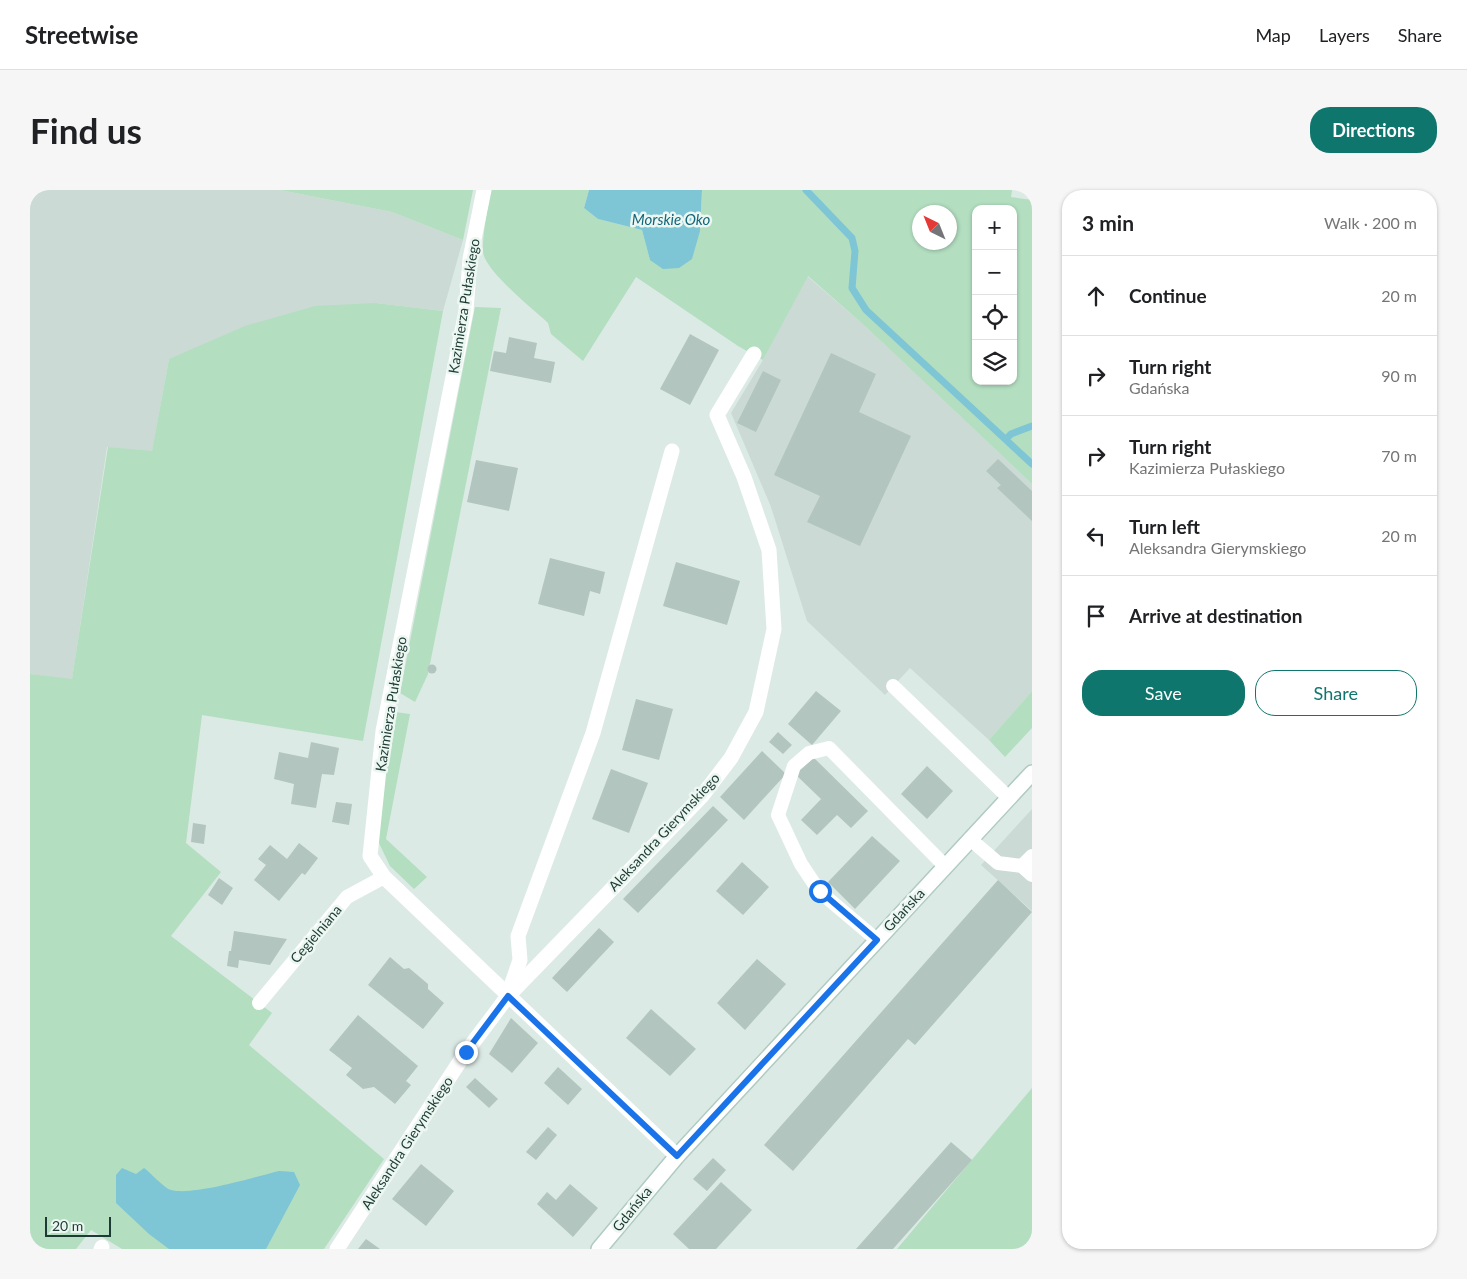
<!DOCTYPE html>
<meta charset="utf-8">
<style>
:root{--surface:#fff;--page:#f6f6f6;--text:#202124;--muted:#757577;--line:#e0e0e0;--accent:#0f766e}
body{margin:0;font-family:Lato,sans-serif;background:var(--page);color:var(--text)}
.controls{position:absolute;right:15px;top:15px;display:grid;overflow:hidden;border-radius:10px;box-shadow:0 1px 4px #0004}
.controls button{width:45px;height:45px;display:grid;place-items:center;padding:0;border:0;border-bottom:1px solid var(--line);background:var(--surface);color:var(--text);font:25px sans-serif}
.compass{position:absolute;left:882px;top:15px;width:45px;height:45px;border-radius:50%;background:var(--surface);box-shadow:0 1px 4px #0004;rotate:317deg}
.scale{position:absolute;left:15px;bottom:12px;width:66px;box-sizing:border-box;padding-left:5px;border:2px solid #1d3b34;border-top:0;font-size:14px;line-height:18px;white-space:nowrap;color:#1d3b34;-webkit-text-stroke:4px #edf7f2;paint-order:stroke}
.stop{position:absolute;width:15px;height:15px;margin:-11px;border:4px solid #1a73e8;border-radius:50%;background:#fff}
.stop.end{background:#1a73e8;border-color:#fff;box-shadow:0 1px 5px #0008}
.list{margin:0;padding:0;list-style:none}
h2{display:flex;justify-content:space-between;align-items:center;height:65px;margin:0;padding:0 20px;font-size:21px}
h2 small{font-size:16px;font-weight:400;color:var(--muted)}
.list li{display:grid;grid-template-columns:32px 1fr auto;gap:15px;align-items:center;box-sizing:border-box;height:80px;padding:0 20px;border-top:1px solid var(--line)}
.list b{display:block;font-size:19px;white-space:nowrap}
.list p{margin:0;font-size:16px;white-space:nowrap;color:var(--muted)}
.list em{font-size:16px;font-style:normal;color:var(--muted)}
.actions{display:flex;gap:10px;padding:15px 20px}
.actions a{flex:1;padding:11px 0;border:1px solid var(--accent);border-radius:20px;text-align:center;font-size:18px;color:var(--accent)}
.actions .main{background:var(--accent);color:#fff}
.icon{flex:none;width:28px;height:28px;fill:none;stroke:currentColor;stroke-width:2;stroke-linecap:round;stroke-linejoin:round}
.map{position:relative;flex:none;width:1002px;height:1059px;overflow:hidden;border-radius:20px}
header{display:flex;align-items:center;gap:30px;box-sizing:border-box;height:70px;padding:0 25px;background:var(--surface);border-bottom:1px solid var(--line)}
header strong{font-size:24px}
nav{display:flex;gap:28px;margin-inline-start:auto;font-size:18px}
.intro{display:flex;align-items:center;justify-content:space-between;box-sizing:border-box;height:120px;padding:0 30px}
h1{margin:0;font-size:35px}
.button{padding:12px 22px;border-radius:20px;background:var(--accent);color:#fff;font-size:18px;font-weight:700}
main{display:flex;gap:30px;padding:0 30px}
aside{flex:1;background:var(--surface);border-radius:20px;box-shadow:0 1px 4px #0004}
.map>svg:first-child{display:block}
.built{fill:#cbdad4}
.green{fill:#b3dec0;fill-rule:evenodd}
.water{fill:#7ec5d6}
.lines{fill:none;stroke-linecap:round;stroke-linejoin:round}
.stream{stroke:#7ec5d6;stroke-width:7}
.building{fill:#b2c5be}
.secondary-casing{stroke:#afcbc2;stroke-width:18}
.lane{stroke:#fff;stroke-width:14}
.street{stroke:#fff;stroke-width:15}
.secondary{stroke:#fff;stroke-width:15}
.route{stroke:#1a73e8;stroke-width:6}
.labels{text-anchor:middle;stroke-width:5;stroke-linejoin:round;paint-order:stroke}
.street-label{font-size:14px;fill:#1d3b34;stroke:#edf7f2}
.water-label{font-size:15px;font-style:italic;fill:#12667c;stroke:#edf7f2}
</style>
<header>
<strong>Streetwise</strong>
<nav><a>Map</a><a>Layers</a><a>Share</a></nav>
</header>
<div class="intro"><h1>Find us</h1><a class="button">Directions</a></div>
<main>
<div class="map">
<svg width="1002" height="1059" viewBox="0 0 1002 1059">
<rect width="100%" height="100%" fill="#dceae5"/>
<g class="built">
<path d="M0,0H250L362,22L433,50L413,121L346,113L139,169L122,262L77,257L42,490L0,484Z"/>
<path d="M777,86L836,137L1002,294V501L959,550L880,478L855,505L777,431L741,317L701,223L733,170Z"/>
<path d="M1002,619V721L951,675Z"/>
</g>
<g class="green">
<path d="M250,0H443L433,50L362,22Z"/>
<path d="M461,0H559L554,18L568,29L612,40L620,70L670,41L672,0H982L981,7L1002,10V294L836,137L778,86L733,170L708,156L606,87L553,171L521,144L518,133C503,119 455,81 453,62C452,46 458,16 461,0ZM946,19H983V191H946ZM889,22H919V52H889Z"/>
<path d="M346,113L413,121L333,551L172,525L156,653L191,682L141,746L242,823L219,855L354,969L294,1059H92L61,1040L46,1059H0V484L42,489L78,257L122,261L139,169L215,136L285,116Z"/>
<path d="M445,117L471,118L398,484L385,512L370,503Z"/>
<path d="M1002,501V538L975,567L959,550Z"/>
<path d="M365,522L380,524L356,649L397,687L384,699L360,676L348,651L350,619Z"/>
<path d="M1002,898V1059H867Z"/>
</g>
<g class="water">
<path d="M559,0H672L670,41L662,69L649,78L633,79L620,70L612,40L568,29L554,18Z"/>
<path d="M92,978L106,984L114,978C121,983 134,998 141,1000C164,1006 224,987 249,981L264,982L270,995L236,1059H139L119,1044L86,1013V985Z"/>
</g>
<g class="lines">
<g class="stream">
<path d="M776,0L822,48L825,61L822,98L836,120L1002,274"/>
<path d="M976,249L981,244L1002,236"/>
</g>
</g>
<g class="building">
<path d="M660,144L689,160L660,215L630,199Z"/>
<path d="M479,147L507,153L504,168L525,172L521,193L460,181L464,161L476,163Z"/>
<path d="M801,163L846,184L829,222L881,246L830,356L777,332L790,306L744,285Z"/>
<path d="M733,181L751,190L726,242L707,233Z"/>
<path d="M968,269L1002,301V331L967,298L971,295L956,281Z"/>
<path d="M446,270L488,278L479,321L437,312Z"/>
<path d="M520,368L575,382L570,404L560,401L554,426L508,414Z"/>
<path d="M646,372L710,391L697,435L633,416Z"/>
<circle cx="402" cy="479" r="4.5"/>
<path d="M786,501L811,521L782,555L758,534Z"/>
<path d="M606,509L643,519L629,570L592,560Z"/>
<path d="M748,542L762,555L753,564L739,552Z"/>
<path d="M281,552L309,558L304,585L292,584L286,618L261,614L264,594L244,589L249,562L278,568Z"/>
<path d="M732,561L756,584L714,630L690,607Z"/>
<path d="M783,567L838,621L821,638L807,625L787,645L771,630L791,609L765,584Z"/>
<path d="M897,576L923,601L897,629L871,604Z"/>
<path d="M581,579L618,593L599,643L562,629Z"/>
<path d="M306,612L322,614L319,635L302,632Z"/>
<path d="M683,616L698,630L608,723L593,709Z"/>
<path d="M163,633L176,635L174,654L161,652Z"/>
<path d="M842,646L870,671L825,719L798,692Z"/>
<path d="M269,653L288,668L275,685L272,683L249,711L224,690L236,675L228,669L240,655L257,669Z"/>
<path d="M712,672L739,697L713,725L686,701Z"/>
<path d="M189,688L203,698L192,715L178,705Z"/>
<path d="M968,690L1002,722L885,855L878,849L763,981L734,955Z"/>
<path d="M569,738L584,752L537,802L522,788Z"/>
<path d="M204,741L257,749L240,775L209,770L208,778L197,776L199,761H201Z"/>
<path d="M360,767L374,779L379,778L398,794V799L414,813L393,839L338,795Z"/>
<path d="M727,769L756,794L715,840L687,813Z"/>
<path d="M621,819L666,859L640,886L596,848Z"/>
<path d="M328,825L388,876L376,891L381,895L365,914L344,897L333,899L316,885L322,878L299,860Z"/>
<path d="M481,828L508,853L482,883L459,864Z"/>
<path d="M528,877L552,899L538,915L514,893Z"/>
<path d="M445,888L468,909L459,918L436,897Z"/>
<path d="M518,937L527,945L506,970L496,962Z"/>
<path d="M921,952L942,970L863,1059H826Z"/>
<path d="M683,968L696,980L677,1001L663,989Z"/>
<path d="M391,974L424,1001L396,1036L362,1009Z"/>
<path d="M691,992L722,1020L686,1059H659L643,1044Z"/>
<path d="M540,994L568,1018L543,1047L507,1014L517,1002L526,1010Z"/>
<path d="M336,1049L350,1059H328Z"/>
</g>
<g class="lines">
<defs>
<path id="secondary" d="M569,1059L647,966L1002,583"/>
</defs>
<use href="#secondary" class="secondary-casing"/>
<g class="lane">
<path d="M863,496L979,608"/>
<path d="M940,649L968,673L992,676L1002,685"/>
<path d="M992,676L1002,666"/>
<path d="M847,750L789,701L771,674L748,625L764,576L779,563L799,558L915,676"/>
<path d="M229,813L317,707L354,687"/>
</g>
<g class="street">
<path d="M454,0L440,69L436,121L353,541L340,666L354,687L647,966"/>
<path d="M479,802L490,770L488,746L563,543L642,261"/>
<path d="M71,1059L72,1057"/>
<path d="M307,1059L436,862L478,806L672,606L701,568L726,522L744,439L739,360L714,287L687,225L724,164"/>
</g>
<use href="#secondary" class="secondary"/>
</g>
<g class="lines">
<path class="route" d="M436,862L478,806L647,966L847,750L790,701"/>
</g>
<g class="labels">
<g class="street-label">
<text transform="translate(434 116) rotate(-81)" y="5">Kazimierza Pułaskiego</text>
<text transform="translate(361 514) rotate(-81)" y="5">Kazimierza Pułaskiego</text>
<text transform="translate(634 642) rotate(-47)" y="5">Aleksandra Gierymskiego</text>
<text transform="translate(874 720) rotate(-47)" y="5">Gdańska</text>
<text transform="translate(286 744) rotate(-50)" y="5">Cegielniana</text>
<text transform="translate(377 953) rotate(-57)" y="5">Aleksandra Gierymskiego</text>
<text transform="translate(602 1019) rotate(-51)" y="5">Gdańska</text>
</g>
<g class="water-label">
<text x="641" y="35">Morskie Oko</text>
</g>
</g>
</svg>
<div class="controls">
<button>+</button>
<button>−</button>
<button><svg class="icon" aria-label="locate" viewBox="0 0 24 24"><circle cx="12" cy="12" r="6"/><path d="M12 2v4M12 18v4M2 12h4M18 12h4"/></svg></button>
<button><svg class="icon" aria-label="layers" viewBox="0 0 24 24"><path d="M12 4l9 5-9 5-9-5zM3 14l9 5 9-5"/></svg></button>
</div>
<svg class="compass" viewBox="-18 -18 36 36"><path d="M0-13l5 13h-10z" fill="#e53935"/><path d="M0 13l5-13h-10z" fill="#757577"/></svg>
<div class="scale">20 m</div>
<div class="stop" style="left:790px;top:701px"></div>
<div class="stop end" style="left:436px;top:862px"></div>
</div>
<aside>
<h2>3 min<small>Walk · 200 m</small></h2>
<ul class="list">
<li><svg class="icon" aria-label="ahead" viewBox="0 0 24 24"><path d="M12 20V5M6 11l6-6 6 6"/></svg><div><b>Continue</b></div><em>20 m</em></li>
<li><svg class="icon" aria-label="right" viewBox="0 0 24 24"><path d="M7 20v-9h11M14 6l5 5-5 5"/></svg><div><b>Turn right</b><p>Gdańska</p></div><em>90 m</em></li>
<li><svg class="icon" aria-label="right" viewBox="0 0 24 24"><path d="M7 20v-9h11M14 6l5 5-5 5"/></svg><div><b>Turn right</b><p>Kazimierza Pułaskiego</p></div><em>70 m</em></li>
<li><svg class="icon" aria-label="left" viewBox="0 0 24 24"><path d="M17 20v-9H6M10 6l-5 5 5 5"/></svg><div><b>Turn left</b><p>Aleksandra Gierymskiego</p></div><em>20 m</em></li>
<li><svg class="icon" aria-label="arrive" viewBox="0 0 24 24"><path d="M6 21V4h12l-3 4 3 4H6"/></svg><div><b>Arrive at destination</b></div></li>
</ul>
<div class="actions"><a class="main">Save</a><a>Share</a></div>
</aside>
</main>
